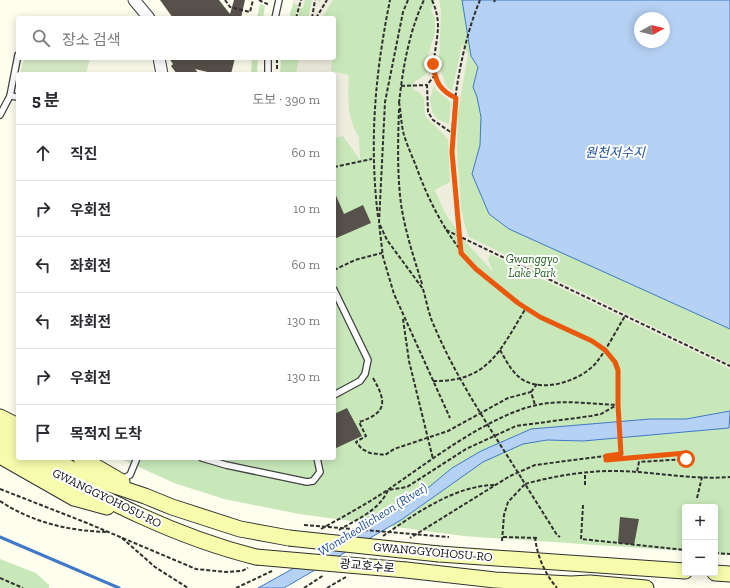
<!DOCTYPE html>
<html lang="ko">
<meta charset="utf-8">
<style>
:root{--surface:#fff;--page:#f7f7f7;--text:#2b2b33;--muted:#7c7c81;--line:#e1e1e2}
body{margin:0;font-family:"Zilla Slab","Noto Sans KR",serif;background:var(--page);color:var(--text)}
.controls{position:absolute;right:12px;bottom:12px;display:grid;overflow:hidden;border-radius:4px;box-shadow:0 2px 10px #0003}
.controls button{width:36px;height:36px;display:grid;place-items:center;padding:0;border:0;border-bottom:1px solid var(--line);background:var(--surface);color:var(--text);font:20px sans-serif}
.compass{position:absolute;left:634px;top:12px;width:36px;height:36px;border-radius:50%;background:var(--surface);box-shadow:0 2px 10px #0003;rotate:82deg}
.stop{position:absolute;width:12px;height:12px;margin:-9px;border:3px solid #ea580c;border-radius:50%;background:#fff}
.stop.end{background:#ea580c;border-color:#fff;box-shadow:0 1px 4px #0008}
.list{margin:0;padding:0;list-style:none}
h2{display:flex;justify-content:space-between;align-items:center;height:52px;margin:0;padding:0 16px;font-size:17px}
h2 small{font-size:13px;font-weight:400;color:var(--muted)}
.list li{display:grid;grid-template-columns:26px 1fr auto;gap:12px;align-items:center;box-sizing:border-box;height:56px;padding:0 16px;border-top:1px solid var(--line)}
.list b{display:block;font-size:15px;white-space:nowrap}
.list em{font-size:13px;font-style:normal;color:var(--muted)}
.icon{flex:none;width:22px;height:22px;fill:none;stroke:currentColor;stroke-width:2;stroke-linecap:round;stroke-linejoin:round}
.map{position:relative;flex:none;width:730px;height:588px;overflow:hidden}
.search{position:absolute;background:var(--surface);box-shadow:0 2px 10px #0003;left:16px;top:16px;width:320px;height:44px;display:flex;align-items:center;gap:10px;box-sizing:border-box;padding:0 14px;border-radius:4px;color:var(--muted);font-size:15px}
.panel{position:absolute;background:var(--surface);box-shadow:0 2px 10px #0003;left:16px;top:72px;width:320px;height:388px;border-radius:4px}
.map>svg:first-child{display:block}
.green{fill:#c9e8ba;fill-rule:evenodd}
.pitch{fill:#dcefcb}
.plaza{fill:#eeedde;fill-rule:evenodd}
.water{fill:#b5d1f4;stroke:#3f79c8;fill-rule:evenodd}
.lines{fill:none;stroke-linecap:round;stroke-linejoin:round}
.stream{stroke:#3f79c8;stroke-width:3}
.building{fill:#56514a}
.lane-casing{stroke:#414141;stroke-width:8}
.street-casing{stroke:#414141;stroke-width:13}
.secondary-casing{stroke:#303030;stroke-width:17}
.path{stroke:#303030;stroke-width:2;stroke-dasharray:4 2;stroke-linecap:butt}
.lane{stroke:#fff;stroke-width:5.5}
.street{stroke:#fff;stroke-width:11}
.secondary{stroke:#f6fcac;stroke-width:15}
.secondary-bridge-casing{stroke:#303030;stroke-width:17;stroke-linecap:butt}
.path-bridge{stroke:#303030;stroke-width:2;stroke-dasharray:4 2;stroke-linecap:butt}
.secondary-bridge{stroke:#f6fcac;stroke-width:15}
.route{stroke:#ea580c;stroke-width:5}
.labels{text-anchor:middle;stroke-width:4;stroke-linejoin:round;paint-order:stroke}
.park-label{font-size:12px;font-style:italic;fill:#226320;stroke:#fff}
.street-label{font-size:12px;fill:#0e0e0e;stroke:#fff}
.water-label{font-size:13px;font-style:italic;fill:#1b4c9b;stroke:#fff}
</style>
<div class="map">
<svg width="730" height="588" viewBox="0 0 730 588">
<rect width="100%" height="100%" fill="#fefeef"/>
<g class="green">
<path d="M294,0H730V555L715,554V507H685V551L463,536L299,514L224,499L174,483L119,458H334V74H280L281,58H334V18H289ZM640,18H664V42H640Z"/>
<path d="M260,4L265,6L263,18H257Z"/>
<path d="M252,58H258L257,74H251Z"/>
<path d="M0,559L36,573L49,585V588H0Z"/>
</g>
<path class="pitch" d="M24,58H90L86,74H20Z"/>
<g class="plaza">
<path d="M293,0H305L303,8H300L298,18H295L298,5L292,3Z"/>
<path d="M312,0H319L318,4L321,0H333L322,18H308Z"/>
<path d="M435,0H439L441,10L439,64L446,86L452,91L462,45L468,54L458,112L457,152L461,208L465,226L469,237L730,364V369L490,254L488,259L493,272L464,240L445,213L435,190L450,182L448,139L425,116L424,98L419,92L413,90L414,82L425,75L428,71L426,61L435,33V19L431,10ZM434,86L436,90L451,102L449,124L437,119L432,112L430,98Z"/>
<path d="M297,58H332L331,71L349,75L348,91L349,110L353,126L359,137L360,160L343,136L334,138V74H296L299,58Z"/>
</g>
<g class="water">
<path d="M462,0H730V329L509,229L489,214L472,174L480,145L481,117L477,97L473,87L478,67L471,56ZM640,18H664V42H640Z"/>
<path d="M730,411L729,428L583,441L547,440L523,444L483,462L401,520L284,588H258L406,506L452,468L481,451L531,429L650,419H686Z"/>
</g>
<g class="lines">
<path class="stream" d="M0,537L119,588"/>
</g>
<g class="building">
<path d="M160,0H219L230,14L234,0H245L241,18H173Z"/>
<path d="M169,58H235L231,74H216L195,69L199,74H177L171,66L173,64Z"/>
<path d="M334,191L344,214L363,205L371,223L334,239Z"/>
<path d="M347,408L362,436L334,449V414Z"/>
<path d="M620,517L639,519L634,545L618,543Z"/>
</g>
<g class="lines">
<defs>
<g id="lane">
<path d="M275,18L279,0"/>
<path d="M268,74V58"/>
<path d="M10,96L18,97"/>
<path d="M0,115L10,96L18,55"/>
<path d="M334,290L368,360L365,374L360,381L334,395"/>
<path d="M202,458L226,465L307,482L313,481L320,472L317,458"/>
<path d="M122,479L130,475L137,458"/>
</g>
<g id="street">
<path d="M134,0L149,18"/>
<path d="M159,58L162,74"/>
</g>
<g id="secondary">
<path d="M0,417L18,426"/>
<path d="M0,429L18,439"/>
<path d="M0,443L18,453"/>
<path d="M0,456L74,498L107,507"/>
<path d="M28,458C104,499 172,536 256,557"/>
<path d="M52,458L82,475L145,496L172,507L240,529L289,538"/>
<path d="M81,458L122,482"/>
<path d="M439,554L685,571"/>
<path d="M406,570L495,580L571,584L590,583L646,588"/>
<path d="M715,573L730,574"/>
</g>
</defs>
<use href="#lane" class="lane-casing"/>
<use href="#street" class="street-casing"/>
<use href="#secondary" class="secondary-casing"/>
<g class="path">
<path d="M225,0L230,7L250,12L253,0"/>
<path d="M259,0L269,5"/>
<path d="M408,0L403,12L385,102L379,223L383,257L394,294L450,418"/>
<path d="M432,0C436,9 438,17 438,27C437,55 422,83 456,98"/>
<path d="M494,2L495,0"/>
<path d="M296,18L301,0"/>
<path d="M312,18L315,0"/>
<path d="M316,18L327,0"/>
<path d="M277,69V58"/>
<path d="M435,75L427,85L428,112L433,120L452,133"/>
<path d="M401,86L427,85"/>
<path d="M399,102C401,113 401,124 404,135C407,145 412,156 416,166C440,233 476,281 539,316C563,330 601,336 615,363C622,375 617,391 618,404C618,419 620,433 621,447V454L535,465L510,476L410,538"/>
<path d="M399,103C403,67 409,32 424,0"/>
<path d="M399,109C398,141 397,172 401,204C405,231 414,258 422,284"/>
<path d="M334,167L372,159"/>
<path d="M378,217C369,142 375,74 390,0"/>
<path d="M380,225L387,240L423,289"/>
<path d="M446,230L730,366"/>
<path d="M461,252C458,219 453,185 452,152C451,106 462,43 480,0"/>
<path d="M334,270L355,260L382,253"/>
<path d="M403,319L409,361L433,459"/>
<path d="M500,350C507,362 513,375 525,381C547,392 581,380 596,363C607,349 616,331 625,316"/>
<path d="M373,378C387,402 387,413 359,422L366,436L356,442L362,449L370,453L385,455L394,449L448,431L508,398L531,392L535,405"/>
<path d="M433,381C489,382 500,350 526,308"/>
<path d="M531,392L537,384"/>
<path d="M605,455L606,460L686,453V459L639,462L637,472"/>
<path d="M522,479L525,484C553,476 591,470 619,471C656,472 693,480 730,477"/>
<path d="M585,485V474"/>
<path d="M0,489L87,523L196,569L226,572L242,571L248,568"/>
<path d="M697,498L702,477"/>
<path d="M0,501C31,522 69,531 107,532"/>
<path d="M583,505L581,539L685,550"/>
<path d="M321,529C344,516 367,504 389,489C430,461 493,412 542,404C566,400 593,404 618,405"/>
<path d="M339,530C357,519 379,511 388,490L407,487L466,449L516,426L591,416L601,414L615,406"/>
<path d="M383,536C415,514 455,485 496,485"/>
<path d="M503,537L539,538"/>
<path d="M122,538L155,567L188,588"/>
<path d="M502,541L504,515L508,502L525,484L557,535L560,537"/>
<path d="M715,553L730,554"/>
<path d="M0,578L23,588"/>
<path d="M236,588L272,571"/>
<path d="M304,588L324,575"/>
<path d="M327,588L346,577"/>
</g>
<use href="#lane" class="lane"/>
<use href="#street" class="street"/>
<use href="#secondary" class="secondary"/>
<defs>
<g id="secondary-bridge">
<path d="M289,538L439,554"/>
<path d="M256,557L406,570"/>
</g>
</defs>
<use href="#secondary-bridge" class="secondary-bridge-casing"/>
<g class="path-bridge">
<path d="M423,289C426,299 428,311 432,321C455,377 490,428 522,479"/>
<path d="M304,525L449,537"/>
<path d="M535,537C537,556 545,574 557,588"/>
</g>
<use href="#secondary-bridge" class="secondary-bridge"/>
</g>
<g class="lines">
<path class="route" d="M433,64C435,81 440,91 456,98L452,152L461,253L476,269L518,303L540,317L592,341L605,350L615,362L618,370V405L621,454L606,456V460L686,453V459"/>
</g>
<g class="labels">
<g class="park-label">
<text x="532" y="263">Gwanggyo<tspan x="532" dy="14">Lake Park</tspan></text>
</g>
<g class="street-label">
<text transform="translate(107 498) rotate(26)" y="4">GWANGGYOHOSU-RO</text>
<text transform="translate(433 552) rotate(5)" y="4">GWANGGYOHOSU-RO</text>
<text transform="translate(367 566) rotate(5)" y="4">광교호수로</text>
</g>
<g class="water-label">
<text x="615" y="157">원천저수지</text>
<text transform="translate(372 519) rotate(-32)" y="5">Woncheollicheon (River)</text>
</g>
</g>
</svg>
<div class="controls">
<button>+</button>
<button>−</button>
</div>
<svg class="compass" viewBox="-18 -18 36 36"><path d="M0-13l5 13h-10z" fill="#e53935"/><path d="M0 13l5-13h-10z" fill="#7c7c81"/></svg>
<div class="stop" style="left:686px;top:459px"></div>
<div class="stop end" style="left:433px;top:64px"></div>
<div class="search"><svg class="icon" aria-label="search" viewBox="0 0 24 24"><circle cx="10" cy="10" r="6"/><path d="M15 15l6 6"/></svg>장소 검색</div>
<section class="panel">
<h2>5 분<small>도보 · 390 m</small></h2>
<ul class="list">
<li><svg class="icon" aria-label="ahead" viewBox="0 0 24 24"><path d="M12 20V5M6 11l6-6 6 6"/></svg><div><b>직진</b></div><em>60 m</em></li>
<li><svg class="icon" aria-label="right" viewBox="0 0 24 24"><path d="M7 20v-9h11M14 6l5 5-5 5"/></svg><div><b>우회전</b></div><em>10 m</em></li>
<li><svg class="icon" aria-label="left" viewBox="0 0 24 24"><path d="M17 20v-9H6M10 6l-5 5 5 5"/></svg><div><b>좌회전</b></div><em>60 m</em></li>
<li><svg class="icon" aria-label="left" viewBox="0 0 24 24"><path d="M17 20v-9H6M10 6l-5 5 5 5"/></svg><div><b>좌회전</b></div><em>130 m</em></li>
<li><svg class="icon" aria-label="right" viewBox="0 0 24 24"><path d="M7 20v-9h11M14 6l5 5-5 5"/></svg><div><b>우회전</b></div><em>130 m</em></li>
<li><svg class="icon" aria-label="arrive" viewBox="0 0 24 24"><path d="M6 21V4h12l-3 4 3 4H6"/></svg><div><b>목적지 도착</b></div></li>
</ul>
</section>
</div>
